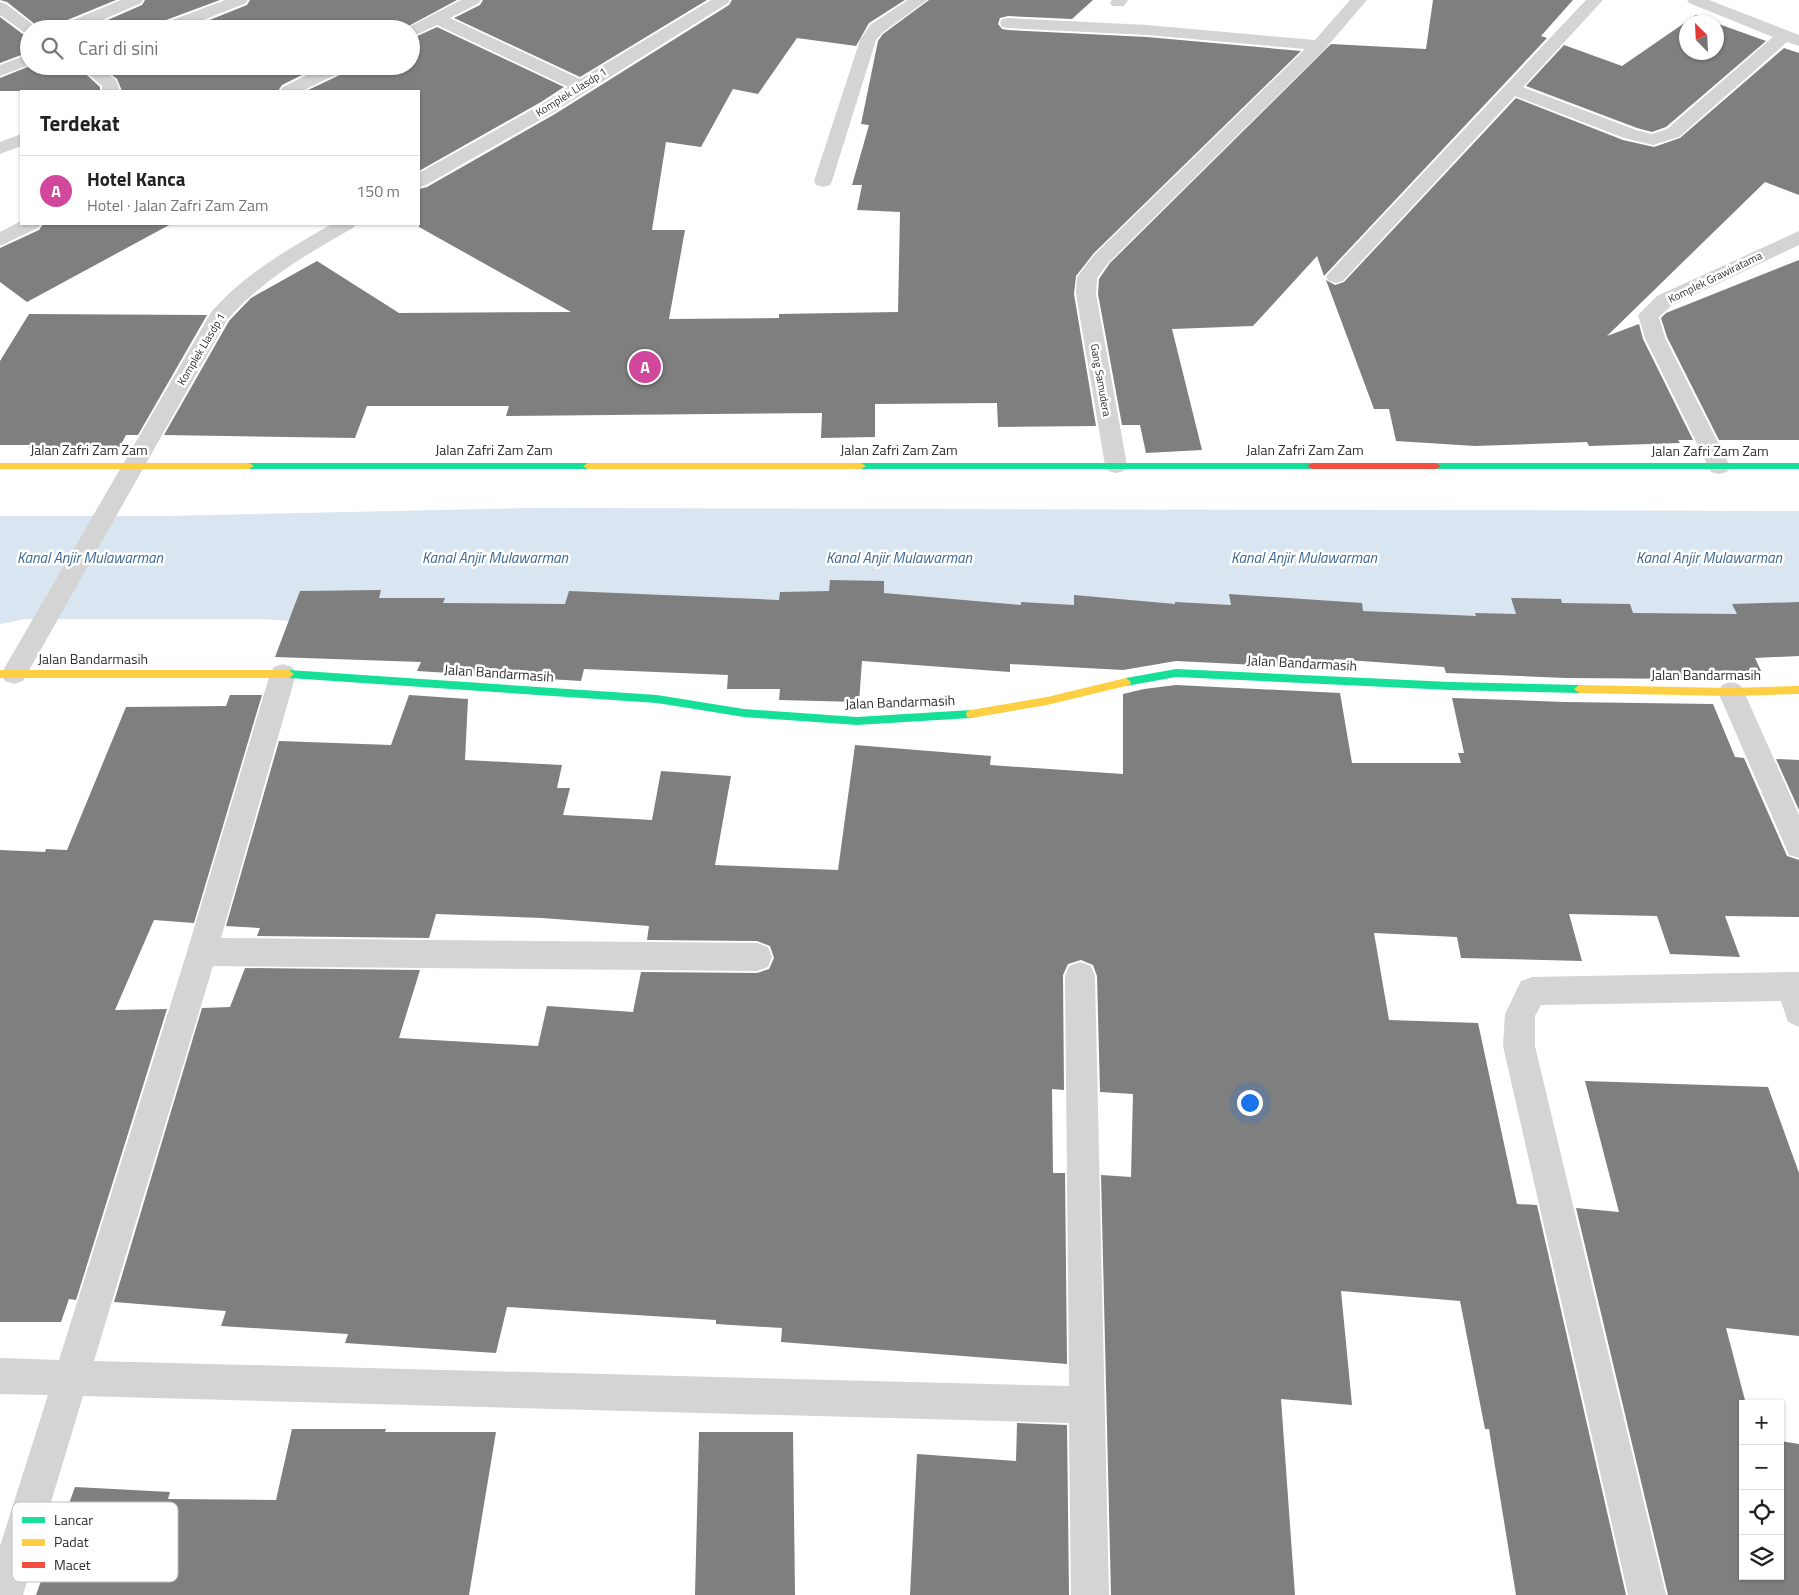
<!DOCTYPE html>
<html lang="id">
<meta charset="utf-8">
<style>
:root{--surface:#fff;--page:#f6f6f6;--text:#222;--muted:#767676;--line:#e0e0e0;--accent:#0f766e}
body{margin:0;font-family:"Titillium Web",sans-serif;background:var(--page);color:var(--text)}
.controls{position:absolute;right:15px;bottom:15px;display:grid;overflow:hidden;border-radius:0px;box-shadow:0 1px 4px #0004}
.controls button{width:45px;height:45px;display:grid;place-items:center;padding:0;border:0;border-bottom:1px solid var(--line);background:var(--surface);color:var(--text);font:25px sans-serif}
.compass{position:absolute;left:1679px;top:15px;width:45px;height:45px;border-radius:50%;background:var(--surface);box-shadow:0 1px 4px #0004;rotate:336deg}
.you{position:absolute;left:1249px;top:1102px;width:18px;height:18px;margin:-12px;border:4px solid #fff;border-radius:50%;background:#1a73e8;box-shadow:0 0 0 8px #1a73e833}
.badge{display:grid;place-items:center;width:32px;height:32px;border-radius:50%;background:var(--accent);color:#fff;font-size:16px;font-weight:700}
.pin{position:absolute;translate:-50% -50%;border:2px solid #fff;box-shadow:0 1px 5px #0006}
.list{margin:0;padding:0;list-style:none}
h2{display:flex;justify-content:space-between;align-items:center;height:65px;margin:0;padding:0 20px;font-size:21px}
h2 small{font-size:16px;font-weight:400;color:var(--muted)}
.list li{display:grid;grid-template-columns:32px 1fr auto;gap:15px;align-items:center;box-sizing:border-box;height:70px;padding:0 20px;border-top:1px solid var(--line)}
.list b{display:block;font-size:19px;white-space:nowrap}
.list p{margin:0;font-size:16px;white-space:nowrap;color:var(--muted)}
.list em{font-size:16px;font-style:normal;color:var(--muted)}
.icon{flex:none;width:28px;height:28px;fill:none;stroke:currentColor;stroke-width:2;stroke-linecap:round;stroke-linejoin:round}
.map{position:relative;flex:none;width:1799px;height:1595px;overflow:hidden}
.search{position:absolute;background:var(--surface);box-shadow:0 1px 4px #0004;left:20px;top:20px;width:400px;height:55px;display:flex;align-items:center;gap:12px;box-sizing:border-box;padding:0 18px;border-radius:28px;color:var(--muted);font-size:19px}
.panel{position:absolute;background:var(--surface);box-shadow:0 1px 4px #0004;left:20px;top:90px;width:400px;height:135px;border-radius:0px}
.map>svg:first-child{display:block}
.water{fill:#d9e6f2}
.building{fill:#7f7f7f}
.lines{fill:none;stroke-linecap:round;stroke-linejoin:round}
.street{fill:#d4d4d4;fill-rule:evenodd}
.fast{fill:#16e098;fill-rule:evenodd}
.slow{fill:#ffcf43;fill-rule:evenodd}
.jam{fill:#f24e42;fill-rule:evenodd}
.labels{text-anchor:middle;stroke-width:5;stroke-linejoin:round;paint-order:stroke}
.far-street-label{font-size:11px;fill:#2f2f2f;stroke:#fff}
.street-label{font-size:14px;fill:#2f2f2f;stroke:#fff}
.water-label{font-size:15px;font-style:italic;fill:#3c6993;stroke:#fff}
.key{fill:#fff;stroke:#c1c1c1;stroke-width:1}
.key-label{font-size:14px;fill:#2f2f2f}
</style>
<div class="map">
<svg width="1799" height="1595" viewBox="0 0 1799 1595">
<rect width="100%" height="100%" fill="#fff"/>
<path class="water" d="M535,508L1799,511V643L693,646L261,619H26L0,624V516H165Z"/>
<g class="building">
<path d="M0,0H116L60,23L57,29H41L7,2Z"/>
<path d="M145,0H220L158,23L155,29H87L142,5Z"/>
<path d="M250,0H457L403,29H187L247,5Z"/>
<path d="M483,0H707L580,77L454,18L480,5Z"/>
<path d="M732,0H905L869,23L856,46L797,38L758,94L733,89L701,147L666,142L652,230H685L669,319L779,318V314L898,312L900,212L857,210L862,185H852L869,125L861,124L878,41L883,34L929,0H1093L1072,19L1008,16L1000,18L998,24L1002,29L1008,30L1147,37L1301,51L1094,253L1076,276L1074,294L1096,426L998,427L997,403L875,404V437L821,438L822,413L506,416L509,406H367L355,438L164,435L229,321L251,298L317,261L399,313L571,312L419,227V189L427,187L555,114L729,5Z"/>
<path d="M1433,0H1573L1541,36L1547,38L1324,276L1317,256L1253,326L1172,329L1202,450L1146,453L1140,425H1122L1098,294L1099,279L1110,263L1331,44L1426,49Z"/>
<path d="M1696,15L1716,22H1686V52H1716V23L1766,41L1666,127L1652,132L1637,128L1526,86L1564,45L1622,66Z"/>
<path d="M0,17L24,35H29V52L0,63Z"/>
<path d="M437,27L564,87L541,102L419,171V91H306L346,72L349,66H411V39Z"/>
<path d="M1784,48L1799,53V195L1765,182L1607,336L1639,324L1643,339L1693,440H1678L1680,443L1589,446L1587,442L1475,446L1396,441L1389,409H1374L1326,280L1335,285L1344,282L1516,98L1623,140L1654,147L1680,138Z"/>
<path d="M30,66H77L100,87V91H0V78Z"/>
<path d="M101,66H320L282,85L278,91H122L117,79Z"/>
<path d="M43,224H171L27,302L0,282V248L39,230Z"/>
<path d="M1799,260V440H1719L1667,337L1661,318L1666,313Z"/>
<path d="M29,314L207,315L138,435H126L119,448H29L30,445H0V361Z"/>
<path d="M830,580L884,581V593L1021,605V602L1074,605V595L1175,604V602L1231,605L1229,594L1362,603L1363,611L1476,616L1475,613L1516,614L1511,598L1561,599L1562,603L1630,604L1633,613L1737,614L1732,604L1799,602V656L1755,658L1761,671H1699L1702,679L1566,678L1446,673L1444,667L1334,659L1336,669L1176,661L1123,670L1010,664V672L862,661L859,702L779,700L780,689H727L728,675L584,669L581,681L417,671L421,662L275,657L300,591L381,590L379,598H445L443,603L565,604L569,591L779,600L780,592L829,591Z"/>
<path d="M1176,685L1340,693L1352,763H1461L1458,753H1464L1452,698L1565,702L1713,704L1735,757L1744,758L1787,856L1799,860V917L1725,916L1740,957L1670,954L1657,916L1569,914L1582,961L1461,958L1457,937L1374,933L1389,1020L1478,1023L1517,1204L1537,1205L1626,1595H1516L1489,1429H1485L1460,1301L1341,1291L1352,1405L1281,1399L1295,1595H1111L1101,1175L1131,1177L1133,1094L1100,1092L1097,976L1093,965L1081,960L1068,964L1063,975L1064,1090L1052,1089L1053,1173H1065L1067,1364L781,1342L782,1328L716,1324V1320L507,1307L496,1353L345,1343L348,1334L221,1326L226,1311L114,1302L202,1008L230,1007L245,968L420,970L399,1038L538,1046L547,1006L633,1012L641,972L757,973L769,969L774,958L770,946L757,941L647,940L649,926L542,918L436,914L429,938L257,936L260,928L226,926L279,741L391,745L409,695L468,699L465,760L562,765L557,788H570L563,815L652,820L661,771L731,776L715,865L838,870L855,745L991,756L990,765L1123,774V694L1144,689Z"/>
<path d="M230,695H262L194,923L154,920L115,1010L167,1009L76,1300L69,1299L61,1322H0V850L45,852L46,849L67,850L126,707L226,706Z"/>
<path d="M1776,759L1799,760V810Z"/>
<path d="M1585,1081L1768,1087L1799,1173V1336L1726,1328L1746,1404H1743V1576H1780V1441L1799,1444V1595H1668L1576,1208L1619,1212Z"/>
<path d="M1017,1423L1067,1425L1069,1595H910L917,1454L1016,1461Z"/>
<path d="M292,1429H386L385,1432H496L469,1595H36L75,1487L170,1492L168,1499L276,1500Z"/>
<path d="M699,1432H793L795,1595H695Z"/>
</g>
<g class="lines">
<g class="street">
<path d="M121,0H143L141,3L82,29H59L61,25Z"/>
<path d="M225,0H248L246,3L181,29H157L159,25Z"/>
<path d="M461,0H481L479,3L450,18L580,79L711,0H730L728,3L554,112L426,185L419,187V173L542,104L568,87L437,25L411,37V29H405Z"/>
<path d="M908,0H927L882,33L876,40L832,181L830,185L823,187L816,185L814,181L860,40L870,25Z"/>
<path d="M1112,0H1128L1124,6H1112L1110,3Z"/>
<path d="M1350,0H1367L1325,49L1109,262L1097,278L1096,294L1127,465L1124,471L1116,473L1108,471L1105,465L1076,294L1077,277L1095,254L1305,49L1147,35L1008,28L1002,27L1000,23L1002,19L1008,18L1147,25L1315,40Z"/>
<path d="M1586,0H1603L1523,87L1636,130L1652,134L1667,129L1773,37L1689,3L1687,0H1709L1799,35V46L1787,42L1679,137L1653,145L1624,138L1515,96L1343,281L1336,283L1329,281L1326,277L1329,273Z"/>
<path d="M0,2L6,4L39,29H29V33H25L0,15Z"/>
<path d="M29,54V65L0,76V65Z"/>
<path d="M79,66H98L116,80L120,91H102V86Z"/>
<path d="M325,66H347L345,70L302,91H280L283,87Z"/>
<path d="M21,134V146L0,154V142Z"/>
<path d="M21,221V224H41L38,228L0,246V232Z"/>
<path d="M332,224H356L353,228C307,254 262,280 227,320L23,681L14,684L5,681L1,674L5,667L212,311C246,273 288,249 332,224Z"/>
<path d="M1799,231V245L1671,306L1659,317L1665,338L1730,466L1727,472L1719,474L1711,472L1645,338L1638,315L1657,296Z"/>
<path d="M283,664L292,667L296,674L221,938L757,943L768,947L772,957L768,967L757,971L213,966L94,1361L1069,1386L1065,976L1069,966L1080,962L1091,966L1095,976L1109,1595H1071L1069,1423L83,1396L23,1595H0V1546L48,1395L0,1394V1358L59,1360L187,952L270,674L274,667Z"/>
<path d="M1731,681L1740,685L1744,692L1799,815V858L1789,855L1718,692L1722,685Z"/>
<path d="M1792,972H1799V1027L1788,1022L1781,1001L1541,1005L1535,1016V1046L1666,1595H1628L1503,1046L1505,1014L1521,981L1532,977Z"/>
</g>
<g class="fast">
<path d="M249,463H588L593,466L588,469H249L244,466Z"/>
<path d="M861,463H1312L1317,466L1312,469H861L856,466Z"/>
<path d="M1436,463H1799V469H1436L1431,466Z"/>
<path d="M1176,669L1450,682L1579,685L1584,689L1579,693L1450,690L1176,677L1126,686L1121,682L1126,678Z"/>
<path d="M289,670L657,695L744,709L857,717L971,710L975,711L976,714L975,717L971,718L857,725L744,717L657,703L289,678L284,674Z"/>
</g>
<g class="slow">
<path d="M0,463H249L254,466L249,469H0Z"/>
<path d="M588,463H861L866,466L861,469H588L583,466Z"/>
<path d="M0,670H289L294,674L289,678H0Z"/>
<path d="M1126,678L1131,682L1130,685L1047,705L971,718L967,717L966,714L967,711L971,710L1047,697Z"/>
<path d="M1579,685L1731,688L1799,686V694L1731,696L1579,693L1574,689Z"/>
</g>
<path class="jam" d="M1312,463H1436L1441,466L1436,469H1312L1307,466Z"/>
</g>
<g class="labels">
<g class="far-street-label">
<text transform="translate(571 92) rotate(-32)" y="4">Komplek Llasdp 1</text>
<text transform="translate(1715 277) rotate(-26)" y="4">Komplek Grawiratama</text>
<text transform="translate(201 349) rotate(-59)" y="4">Komplek Llasdp 1</text>
<text transform="translate(1101 380) rotate(80)" y="4">Gang Samudera</text>
</g>
<g class="street-label">
<text x="89" y="455">Jalan Zafri Zam Zam</text>
<text x="494" y="455">Jalan Zafri Zam Zam</text>
<text x="899" y="455">Jalan Zafri Zam Zam</text>
<text x="1305" y="455">Jalan Zafri Zam Zam</text>
<text x="1710" y="456">Jalan Zafri Zam Zam</text>
<text x="93" y="664">Jalan Bandarmasih</text>
<text transform="translate(1302 663) rotate(3)" y="5">Jalan Bandarmasih</text>
<text transform="translate(499 673) rotate(4)" y="5">Jalan Bandarmasih</text>
<text x="1706" y="680">Jalan Bandarmasih</text>
<text transform="translate(900 702) rotate(-2)" y="5">Jalan Bandarmasih</text>
</g>
<g class="water-label">
<text x="90" y="563">Kanal Anjir Mulawarman</text>
<text x="495" y="563">Kanal Anjir Mulawarman</text>
<text x="899" y="563">Kanal Anjir Mulawarman</text>
<text x="1304" y="563">Kanal Anjir Mulawarman</text>
<text x="1709" y="563">Kanal Anjir Mulawarman</text>
</g>
</g>
<rect x="12" y="1502" width="166" height="80" rx="8" class="key"/>
<rect x="22" y="1517" width="23" height="6" fill="#16e098"/>
<rect x="22" y="1539" width="23" height="7" fill="#ffcf43"/>
<rect x="22" y="1562" width="23" height="6" fill="#f24e42"/>
<g class="key-label">
<text x="54" y="1525">Lancar</text>
<text x="54" y="1547">Padat</text>
<text x="54" y="1570">Macet</text>
</g>
</svg>
<div class="controls">
<button>+</button>
<button>−</button>
<button><svg class="icon" aria-label="locate" viewBox="0 0 24 24"><circle cx="12" cy="12" r="6"/><path d="M12 2v4M12 18v4M2 12h4M18 12h4"/></svg></button>
<button><svg class="icon" aria-label="layers" viewBox="0 0 24 24"><path d="M12 4l9 5-9 5-9-5zM3 14l9 5 9-5"/></svg></button>
</div>
<svg class="compass" viewBox="-18 -18 36 36"><path d="M0-13l5 13h-10z" fill="#e53935"/><path d="M0 13l5-13h-10z" fill="#767676"/></svg>
<div class="you"></div>
<div class="pin badge" style="left:645px;top:367px;background:#d1479c">A</div>
<div class="search"><svg class="icon" aria-label="search" viewBox="0 0 24 24"><circle cx="10" cy="10" r="6"/><path d="M15 15l6 6"/></svg>Cari di sini</div>
<section class="panel">
<h2>Terdekat<small></small></h2>
<ul class="list">
<li><span class="badge" style="background:#d1479c">A</span><div><b>Hotel Kanca</b><p>Hotel · Jalan Zafri Zam Zam</p></div><em>150 m</em></li>
</ul>
</section>
</div>
